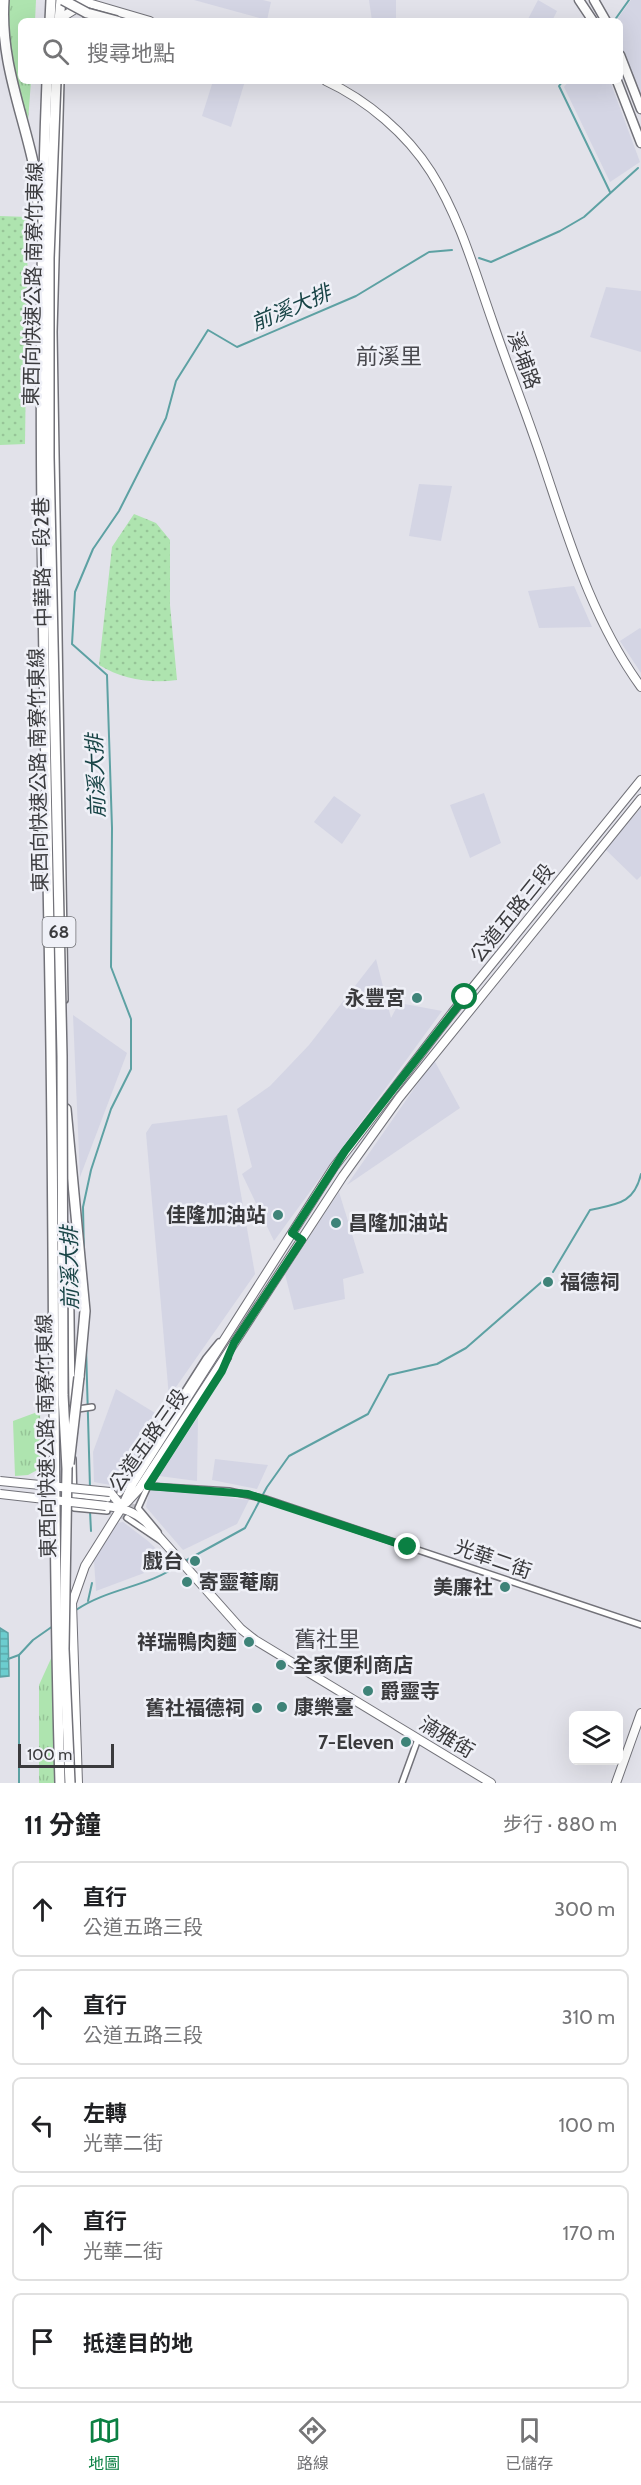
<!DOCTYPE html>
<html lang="zh-TW">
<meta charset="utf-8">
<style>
:root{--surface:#fff;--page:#f2f2f2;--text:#202124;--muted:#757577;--line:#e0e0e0;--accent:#0b8043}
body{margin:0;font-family:Cabin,"Noto Sans TC",sans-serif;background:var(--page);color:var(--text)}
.controls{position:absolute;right:18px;bottom:18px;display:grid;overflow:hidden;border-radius:9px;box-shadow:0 6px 24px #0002}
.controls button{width:54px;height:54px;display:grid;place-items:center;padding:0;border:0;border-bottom:2px solid var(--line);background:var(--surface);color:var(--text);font:30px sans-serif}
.scale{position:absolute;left:18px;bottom:15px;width:96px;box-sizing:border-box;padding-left:6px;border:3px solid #3a3a3d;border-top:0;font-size:16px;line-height:21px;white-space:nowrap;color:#3a3a3d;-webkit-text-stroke:4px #eff0f7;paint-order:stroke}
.stop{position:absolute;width:18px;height:18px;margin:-14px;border:4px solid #0b8043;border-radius:50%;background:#fff}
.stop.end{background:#0b8043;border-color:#fff;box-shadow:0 2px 6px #0008}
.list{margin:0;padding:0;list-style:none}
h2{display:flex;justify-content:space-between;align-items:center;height:78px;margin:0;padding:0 24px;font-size:26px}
h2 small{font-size:20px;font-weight:400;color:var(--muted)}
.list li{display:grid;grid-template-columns:39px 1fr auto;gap:18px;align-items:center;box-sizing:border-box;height:96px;margin:0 12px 12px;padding:0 12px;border:2px solid var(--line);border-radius:9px}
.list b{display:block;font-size:22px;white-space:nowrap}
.list p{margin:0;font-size:20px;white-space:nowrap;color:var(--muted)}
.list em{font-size:20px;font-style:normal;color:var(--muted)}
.icon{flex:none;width:33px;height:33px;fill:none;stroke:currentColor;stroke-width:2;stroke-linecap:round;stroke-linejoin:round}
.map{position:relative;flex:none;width:641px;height:1783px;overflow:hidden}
.search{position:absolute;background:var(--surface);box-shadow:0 6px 24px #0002;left:18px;right:18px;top:18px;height:66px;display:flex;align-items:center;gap:15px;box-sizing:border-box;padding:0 21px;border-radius:9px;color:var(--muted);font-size:22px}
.sheet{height:618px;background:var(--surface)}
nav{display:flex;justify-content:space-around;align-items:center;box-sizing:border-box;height:84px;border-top:2px solid var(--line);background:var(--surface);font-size:16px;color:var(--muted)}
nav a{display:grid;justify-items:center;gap:3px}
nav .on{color:var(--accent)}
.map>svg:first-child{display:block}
.built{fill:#d4d5e4}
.grass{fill:url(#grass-dots)}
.park{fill:url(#park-tufts)}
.water{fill:url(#water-rules);stroke:#5da1a3;stroke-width:1.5}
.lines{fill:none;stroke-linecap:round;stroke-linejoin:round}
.stream{stroke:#5da1a3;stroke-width:2}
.street-tunnel{stroke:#c0c0c7;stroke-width:5;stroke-dasharray:5 2.5;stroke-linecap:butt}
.street-casing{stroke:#727279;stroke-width:8}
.secondary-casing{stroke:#727279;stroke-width:10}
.primary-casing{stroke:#727279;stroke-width:11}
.highway-casing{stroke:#727279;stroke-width:12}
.street{stroke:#fff;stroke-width:5}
.secondary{stroke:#fff;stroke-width:8}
.primary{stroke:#fff;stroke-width:8}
.highway{stroke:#fff;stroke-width:9}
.secondary-bridge-casing{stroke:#727279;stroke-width:10;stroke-linecap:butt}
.highway-bridge-casing{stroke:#727279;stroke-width:12;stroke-linecap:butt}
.secondary-bridge{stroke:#fff;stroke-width:8}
.highway-bridge{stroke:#fff;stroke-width:9}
.route{stroke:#0b8043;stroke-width:8}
.poi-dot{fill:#3e8378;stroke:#eff0f7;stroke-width:2}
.labels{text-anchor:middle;stroke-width:5;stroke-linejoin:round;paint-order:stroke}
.shield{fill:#eff0f7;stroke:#707175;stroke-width:1.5}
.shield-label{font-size:18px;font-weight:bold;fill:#3a3a3d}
.street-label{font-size:20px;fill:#3a3a3d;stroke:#eff0f7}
.poi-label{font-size:20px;font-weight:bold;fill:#3a3a3d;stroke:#eff0f7;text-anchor:end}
.water-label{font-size:21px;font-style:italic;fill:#184446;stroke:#eff0f7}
.quarter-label{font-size:22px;fill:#48484e;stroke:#eff0f7}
</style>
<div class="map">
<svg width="641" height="1783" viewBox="0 0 641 1783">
<defs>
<pattern id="grass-dots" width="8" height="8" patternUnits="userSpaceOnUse" patternTransform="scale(1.5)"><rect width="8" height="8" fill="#aee4af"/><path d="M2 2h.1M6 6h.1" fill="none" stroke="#96c497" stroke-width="1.8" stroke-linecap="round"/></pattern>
<pattern id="park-tufts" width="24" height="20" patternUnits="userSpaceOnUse" patternTransform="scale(1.5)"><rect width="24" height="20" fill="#aee4af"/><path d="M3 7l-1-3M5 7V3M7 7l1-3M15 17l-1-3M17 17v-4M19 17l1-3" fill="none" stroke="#96c497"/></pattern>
<pattern id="water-rules" width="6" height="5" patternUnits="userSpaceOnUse" patternTransform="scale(1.5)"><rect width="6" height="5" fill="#6ccdcf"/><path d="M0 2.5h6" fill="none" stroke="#5aa7a9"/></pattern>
</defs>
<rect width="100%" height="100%" fill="#e2e2ea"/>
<g class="built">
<path d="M194,0H263L271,2L267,20Z"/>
<path d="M369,0H396V21H372Z"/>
<path d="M538,0L557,11L552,21H527Z"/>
<path d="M631,0H641V97L620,46V21H616Z"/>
<path d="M213,81H245L231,127L202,116Z"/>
<path d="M569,81H610L640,162L610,182L564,87Z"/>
<path d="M606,287L641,291V352L590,337Z"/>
<path d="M419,484L452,486L441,541L409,536Z"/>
<path d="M574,586L592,627L539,628L528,591Z"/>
<path d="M640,628L641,629V673L620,641Z"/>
<path d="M484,793L501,843L470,858L450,805Z"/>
<path d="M334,796L361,815L342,844L314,822Z"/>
<path d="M641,808V876L637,880L605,849Z"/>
<path d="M376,959L391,1018L399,1003L442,1011L274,1241L242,1174L252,1167L237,1109L270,1086L309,1045Z"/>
<path d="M73,1015L127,1053L80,1177Z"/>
<path d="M434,1060L460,1108L347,1185Z"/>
<path d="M227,1115L255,1274L169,1397L146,1133L152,1124Z"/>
<path d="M339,1192L364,1273L343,1279L345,1299L294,1310L285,1274Z"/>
<path d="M116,1389L160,1416L116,1486L94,1482L93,1452Z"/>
<path d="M198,1417L197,1481L159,1476Z"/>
<path d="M215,1459L268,1465L257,1489L212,1480Z"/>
<path d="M150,1488L249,1500L237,1524L183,1550L146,1507Z"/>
<path d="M123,1522L148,1541L171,1563L96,1591L94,1560L117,1523Z"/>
</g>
<g class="grass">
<path d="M0,216L28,217L25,444L0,445Z"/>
<path d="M134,514L156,523L170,540V605L177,680C150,684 122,679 99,665L112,547Z"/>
</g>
<g class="park">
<path d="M6,0H36L35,21H21V81H31L27,135C7,80 0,60 6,0Z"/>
<path d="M40,1411L41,1468L28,1475L15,1476L13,1421Z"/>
<path d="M59,1641L62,1783H39V1685Z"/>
</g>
<path class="water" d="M0,1628L8,1633L9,1676L0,1677Z"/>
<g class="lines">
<g class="stream">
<path d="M614,21L629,0"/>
<path d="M563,81L559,86L610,192"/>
<path d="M479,258L491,262L560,231L584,217L638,168"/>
<path d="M84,1257L83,1207L91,1170L111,1109L131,1069V1019L111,967L112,828L107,675L72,644L75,592L93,549L119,511L166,418L176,381L208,330L237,347L356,296L429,252L452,250"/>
<path d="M553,1272L590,1210C617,1204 634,1204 641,1174"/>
<path d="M86,1346L90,1488"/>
<path d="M90,1511L91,1531"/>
<path d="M185,1561L245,1528L267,1487L289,1456L368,1414L389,1375L437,1364L466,1348L545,1279"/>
<path d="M88,1601L92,1583"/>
<path d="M76,1610C108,1588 149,1587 180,1564"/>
<path d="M8,1659L19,1655"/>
<path d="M19,1783V1655L33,1640L53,1626"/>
</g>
<g class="street-tunnel">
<path d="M123,1503L138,1508"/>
<path d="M107,1511L127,1518"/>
</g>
<defs>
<g id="street">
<path d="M61,81L54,332L65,1000"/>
<path d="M65,1223L70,1233L72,1404"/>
<path d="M78,1409L92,1407"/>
<path d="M73,1459L74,1508L107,1511"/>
<path d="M148,1486L229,1491L266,1499L641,1625"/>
<path d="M120,1493L206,1358L219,1342"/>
<path d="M74,1495L108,1499"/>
<path d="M127,1518L161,1541"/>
<path d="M158,1532L138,1508L148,1486L228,1358"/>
<path d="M402,1783L418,1739"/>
</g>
<g id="secondary">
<path d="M78,0L150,21"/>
<path d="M64,16L80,6"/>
<path d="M86,21H88"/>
<path d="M326,81C367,100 407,134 431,172C460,218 475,272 493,323C510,373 530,422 546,472C571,547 594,622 641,687"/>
<path d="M110,1492L122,1507"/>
<path d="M127,1502L139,1489L343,1176L399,1098L641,799"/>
<path d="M106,1506C123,1508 133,1511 146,1522L241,1629L255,1640L491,1783"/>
<path d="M78,1783L72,1603L85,1566L122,1507L133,1483L334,1167L452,1013L641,780"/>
<path d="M616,1783L641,1713"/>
</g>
<g id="primary">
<path d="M579,0L593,21"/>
<path d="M594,0L606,21"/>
<path d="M620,55L641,109"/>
<path d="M617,81L641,143"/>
</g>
<g id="highway">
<path d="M4,0C0,58 21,108 33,162C38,185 38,209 39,232"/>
<path d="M50,21L51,0"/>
<path d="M59,21L61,0"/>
<path d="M66,1109L85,1311L79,1377"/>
</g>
</defs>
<use href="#street" class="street-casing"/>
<use href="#secondary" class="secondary-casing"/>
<use href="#primary" class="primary-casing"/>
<use href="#highway" class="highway-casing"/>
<use href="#street" class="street"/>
<use href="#secondary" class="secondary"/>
<use href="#primary" class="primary"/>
<use href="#highway" class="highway"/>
<defs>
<g id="secondary-bridge">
<path d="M0,1481L110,1492"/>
<path d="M0,1494L106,1506"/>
</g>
<g id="highway-bridge">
<path d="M63,0L87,13L117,21"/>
<path d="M47,81C35,383 45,685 50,988C55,1253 52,1518 60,1783"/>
<path d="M56,81L49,258V457L62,1056L63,1395L67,1469L64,1649L70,1783"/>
<path d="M69,1464L79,1377"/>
</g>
</defs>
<use href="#secondary-bridge" class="secondary-bridge-casing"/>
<use href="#highway-bridge" class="highway-bridge-casing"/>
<use href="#secondary-bridge" class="secondary-bridge"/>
<use href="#highway-bridge" class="highway-bridge"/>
</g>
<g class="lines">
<path class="route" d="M408,1547L248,1494L148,1486L222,1371L234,1343L302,1240L292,1233L345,1151L465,997"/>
</g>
<g class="poi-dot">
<circle cx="417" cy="998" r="6"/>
<circle cx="278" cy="1215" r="6"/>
<circle cx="336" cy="1223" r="6"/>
<circle cx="548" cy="1282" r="6"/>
<circle cx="195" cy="1561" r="6"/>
<circle cx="187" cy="1582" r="6"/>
<circle cx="505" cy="1587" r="6"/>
<circle cx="249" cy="1642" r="6"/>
<circle cx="281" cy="1665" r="6"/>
<circle cx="368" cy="1691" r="6"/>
<circle cx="282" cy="1707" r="6"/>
<circle cx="257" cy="1708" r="6"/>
<circle cx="406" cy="1742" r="6"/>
</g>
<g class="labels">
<rect class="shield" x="42.5" y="917" width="33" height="30" rx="4.5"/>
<g class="shield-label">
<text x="59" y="938">68</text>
</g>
<g class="street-label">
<text transform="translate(33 284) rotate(-89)" y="7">東西向快速公路 南寮竹東線</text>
<text transform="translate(524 360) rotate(70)" y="7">溪埔路</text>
<text transform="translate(42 562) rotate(-91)" y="7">中華路一段2巷</text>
<text transform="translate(38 770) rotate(-91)" y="7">東西向快速公路 南寮竹東線</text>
<text transform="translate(512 913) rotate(-51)" y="7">公道五路三段</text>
<text transform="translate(46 1436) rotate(-91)" y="7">東西向快速公路 南寮竹東線</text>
<text transform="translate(148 1440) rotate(-55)" y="7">公道五路三段</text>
<text transform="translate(493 1559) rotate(19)" y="7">光華二街</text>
<text transform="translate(447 1737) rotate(31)" y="7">湳雅街</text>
</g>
<g class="poi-label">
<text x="405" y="1005">永豐宮</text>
<text x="266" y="1222">佳隆加油站</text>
<text x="348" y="1230" text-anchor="start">昌隆加油站</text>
<text x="560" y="1289" text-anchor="start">福德祠</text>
<text x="183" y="1568">戲台</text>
<text x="199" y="1589" text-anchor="start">寄靈菴廟</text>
<text x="493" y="1594">美廉社</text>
<text x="237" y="1649">祥瑞鴨肉麵</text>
<text x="293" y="1672" text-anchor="start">全家便利商店</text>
<text x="380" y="1698" text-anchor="start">爵靈寺</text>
<text x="294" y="1714" text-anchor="start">康樂臺</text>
<text x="245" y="1715">舊社福德祠</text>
<text x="394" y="1749">7-Eleven</text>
</g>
<g class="water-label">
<text transform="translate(291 308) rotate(-23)" y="7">前溪大排</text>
<text transform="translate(96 776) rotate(-92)" y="7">前溪大排</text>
<text transform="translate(70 1268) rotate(-91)" y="7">前溪大排</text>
</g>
<g class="quarter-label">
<text x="389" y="364">前溪里</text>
<text x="327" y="1647">舊社里</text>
</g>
</g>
</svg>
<div class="controls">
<button><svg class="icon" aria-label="layers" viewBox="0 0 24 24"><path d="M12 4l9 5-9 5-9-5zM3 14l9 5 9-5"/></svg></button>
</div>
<div class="scale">100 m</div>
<div class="stop" style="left:465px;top:997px"></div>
<div class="stop end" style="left:408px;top:1547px"></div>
<div class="search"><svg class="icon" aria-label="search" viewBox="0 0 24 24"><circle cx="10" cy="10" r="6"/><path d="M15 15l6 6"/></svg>搜尋地點</div>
</div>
<section class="sheet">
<h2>11 分鐘<small>步行 · 880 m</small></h2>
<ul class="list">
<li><svg class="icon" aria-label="ahead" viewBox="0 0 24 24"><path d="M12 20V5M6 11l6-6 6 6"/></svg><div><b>直行</b><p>公道五路三段</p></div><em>300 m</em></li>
<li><svg class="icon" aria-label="ahead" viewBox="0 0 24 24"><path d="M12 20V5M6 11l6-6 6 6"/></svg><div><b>直行</b><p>公道五路三段</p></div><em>310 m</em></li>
<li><svg class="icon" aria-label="left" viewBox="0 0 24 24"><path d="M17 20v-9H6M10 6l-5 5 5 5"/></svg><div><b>左轉</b><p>光華二街</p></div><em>100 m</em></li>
<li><svg class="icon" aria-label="ahead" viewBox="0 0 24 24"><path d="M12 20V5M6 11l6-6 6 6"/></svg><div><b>直行</b><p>光華二街</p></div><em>170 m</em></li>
<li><svg class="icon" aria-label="arrive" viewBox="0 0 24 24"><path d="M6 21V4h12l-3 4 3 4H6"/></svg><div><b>抵達目的地</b></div></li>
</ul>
</section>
<nav>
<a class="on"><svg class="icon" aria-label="map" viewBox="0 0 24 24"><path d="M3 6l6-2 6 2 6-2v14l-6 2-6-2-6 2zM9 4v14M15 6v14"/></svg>地圖</a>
<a><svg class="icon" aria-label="directions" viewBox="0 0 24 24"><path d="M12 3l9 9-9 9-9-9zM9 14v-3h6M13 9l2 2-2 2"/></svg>路線</a>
<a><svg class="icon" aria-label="saved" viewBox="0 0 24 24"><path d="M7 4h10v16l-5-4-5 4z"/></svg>已儲存</a>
</nav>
